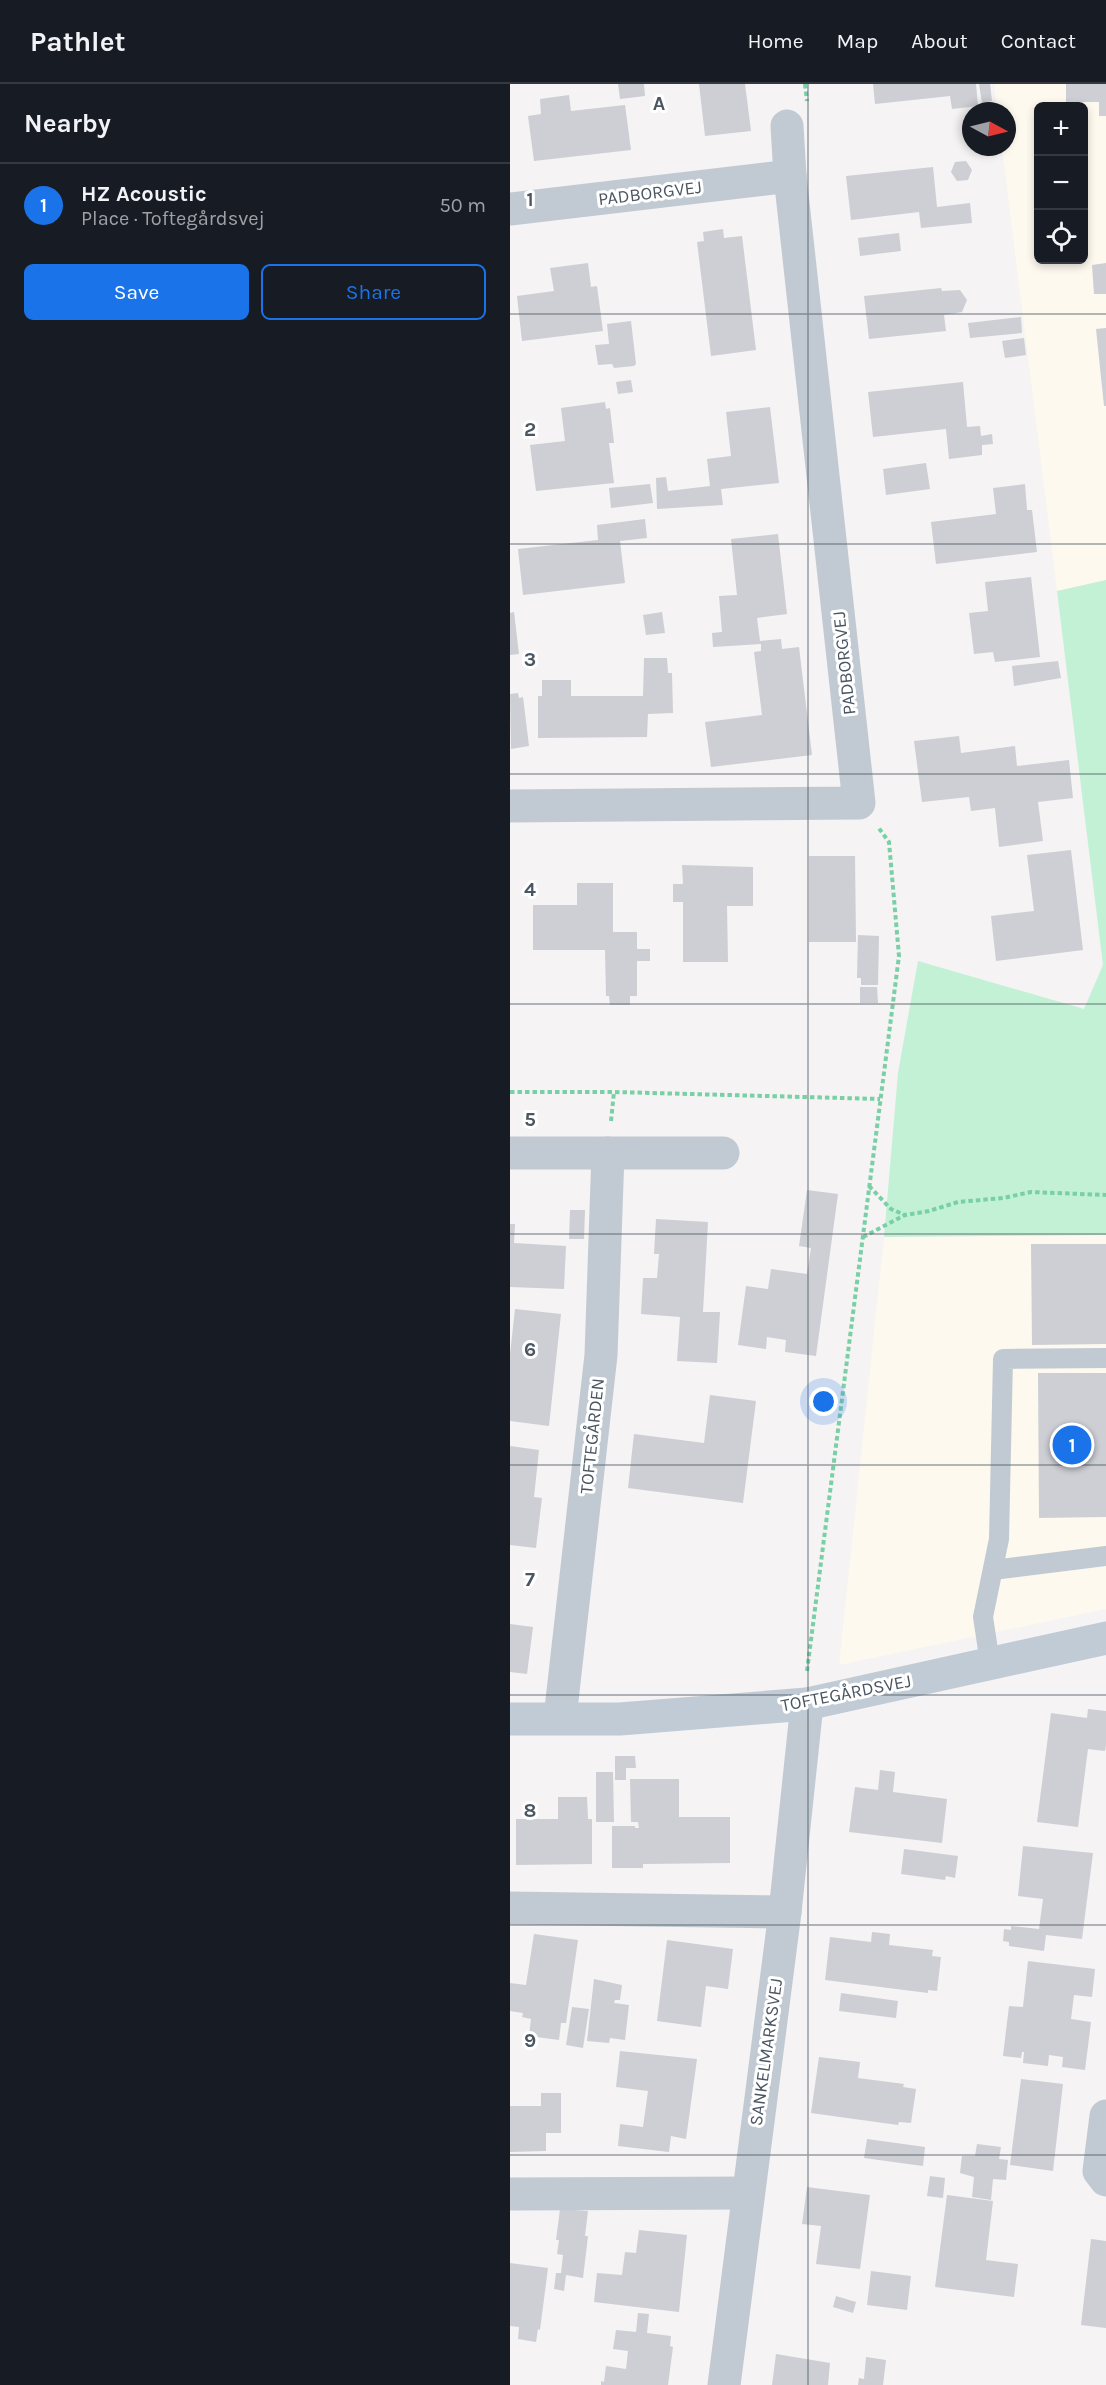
<!DOCTYPE html>
<meta charset="utf-8">
<style>
:root{--surface:#171b24;--page:#20242c;--text:#f1f3f6;--muted:#9ea1a6;--line:#363941;--accent:#1a73e8}
body{margin:0;font-family:Karla,sans-serif;background:var(--page);color:var(--text)}
.controls{position:absolute;right:18px;top:18px;display:grid;overflow:hidden;border-radius:9px;box-shadow:0 3px 9px #0003}
.controls button{width:54px;height:54px;display:grid;place-items:center;padding:0;border:0;border-bottom:2px solid var(--line);background:var(--surface);color:var(--text);font:30px sans-serif}
.compass{position:absolute;left:452px;top:18px;width:54px;height:54px;border-radius:50%;background:var(--surface);box-shadow:0 3px 9px #0003;rotate:97deg}
.you{position:absolute;left:314px;top:1318px;width:21px;height:21px;margin:-15px;border:4px solid #fff;border-radius:50%;background:#1a73e8;box-shadow:0 0 0 9px #1a73e833}
.badge{display:grid;place-items:center;width:39px;height:39px;border-radius:50%;background:var(--accent);color:#fff;font-size:20px;font-weight:700}
.pin{position:absolute;translate:-50% -50%;border:3px solid #fff;box-shadow:0 2px 6px #0006}
.list{margin:0;padding:0;list-style:none}
h2{display:flex;justify-content:space-between;align-items:center;height:78px;margin:0;padding:0 24px;font-size:26px}
h2 small{font-size:20px;font-weight:400;color:var(--muted)}
.list li{display:grid;grid-template-columns:39px 1fr auto;gap:18px;align-items:center;box-sizing:border-box;height:84px;padding:0 24px;border-top:2px solid var(--line)}
.list b{display:block;font-size:22px;white-space:nowrap}
.list p{margin:0;font-size:20px;white-space:nowrap;color:var(--muted)}
.list em{font-size:20px;font-style:normal;color:var(--muted)}
.actions{display:flex;gap:12px;padding:18px 24px}
.actions a{flex:1;padding:14px 0;border:2px solid var(--accent);border-radius:9px;text-align:center;font-size:21px;color:var(--accent)}
.actions .main{background:var(--accent);color:#fff}
.icon{flex:none;width:33px;height:33px;fill:none;stroke:currentColor;stroke-width:2;stroke-linecap:round;stroke-linejoin:round}
.map{position:relative;flex:none;width:596px;height:2301px;overflow:hidden}
header{display:flex;align-items:center;gap:36px;box-sizing:border-box;height:84px;padding:0 30px;background:var(--surface);border-bottom:2px solid var(--line)}
header strong{font-size:28px}
nav{display:flex;gap:33px;margin-inline-start:auto;font-size:21px}
main{display:flex}
aside{flex:1;background:var(--surface)}
.map>svg:first-child{display:block}
.commercial{fill:#fdf9ef;fill-rule:evenodd}
.green{fill:#c3f1d5}
.building{fill:#cdcfd5}
.lines{fill:none;stroke-linecap:round;stroke-linejoin:round}
.path{stroke:#7ad0a6;stroke-width:4;stroke-dasharray:4.5 3;stroke-linecap:butt}
.lane{stroke:#c1cad2;stroke-width:20}
.street{stroke:#c1cad2;stroke-width:33}
.secondary{stroke:#c1cbd6;stroke-width:33}
.grid{fill:none;stroke:#4a5661;stroke-width:1.5;stroke-opacity:0.55}
.labels{text-anchor:middle;stroke-width:6;stroke-linejoin:round;paint-order:stroke}
.street-label{font-size:18px;fill:#4a5661;stroke:#fff}
.grid-label{font-size:20px;text-anchor:middle;font-weight:bold;fill:#4a5661;stroke:#fff;stroke-width:6;stroke-linejoin:round;paint-order:stroke}
</style>
<header>
<strong>Pathlet</strong>
<nav><a>Home</a><a>Map</a><a>About</a><a>Contact</a></nav>
</header>
<main>
<aside>
<h2>Nearby<small></small></h2>
<ul class="list">
<li><span class="badge">1</span><div><b>HZ Acoustic</b><p>Place · Toftegårdsvej</p></div><em>50 m</em></li>
</ul>
<div class="actions"><a class="main">Save</a><a>Share</a></div>
</aside>
<div class="map">
<svg width="596" height="2301" viewBox="0 0 596 2301">
<rect width="100%" height="100%" fill="#f5f3f3"/>
<g class="commercial">
<path d="M484,0H596V496L547,507L492,63H497V27H487ZM528,22H574V176H528Z"/>
<path d="M596,1151V1525L329,1581L374,1153Z"/>
</g>
<path class="green" d="M596,496V1151L374,1153L388,989L408,877L574,925L593,881L547,507Z"/>
<g class="building">
<path d="M108,0H134L135,12L110,15Z"/>
<path d="M189,0H235L241,47L195,52Z"/>
<path d="M363,0H466L468,22L442,25L440,12L365,20Z"/>
<path d="M469,0H480L482,17L472,19Z"/>
<path d="M556,0H596V32H589V18H556Z"/>
<path d="M59,11L61,27L115,21L121,66L24,77L18,32L31,30L30,15Z"/>
<path d="M456,77L462,86L458,96L447,97L441,88L445,78Z"/>
<path d="M423,83L427,123L460,119L462,139L411,144L409,128L341,136L336,92Z"/>
<path d="M213,145L214,154L232,152L246,266L201,272L187,158L194,157L193,148Z"/>
<path d="M389,149L391,167L350,172L348,154Z"/>
<path d="M78,179L81,203L87,202L93,247L12,257L7,212L44,207L40,184Z"/>
<path d="M596,179V210H584L582,181Z"/>
<path d="M431,204L432,207L450,206L457,216L452,228L434,231L436,247L359,255L354,212Z"/>
<path d="M511,233L512,249L460,254L458,239Z"/>
<path d="M121,237L126,280L124,282L104,284L102,280L88,281L85,261L99,260L97,240Z"/>
<path d="M596,244V322H594L586,245Z"/>
<path d="M514,254L516,271L495,274L492,257Z"/>
<path d="M121,296L123,308L108,310L106,298Z"/>
<path d="M453,298L457,343L470,342L471,352L482,350L483,360L472,361V371L439,375L436,345L363,353L358,308Z"/>
<path d="M95,318L96,325L100,324L104,359H99L104,399L26,407L20,361L55,357L51,324Z"/>
<path d="M260,323L269,399L211,405L213,421L147,425L146,394L156,393L158,407L200,402L197,375L221,372L216,328Z"/>
<path d="M416,379L420,405L376,411L373,385Z"/>
<path d="M140,400L143,419L101,424L99,404Z"/>
<path d="M515,400L517,426H522L527,468L426,480L421,438L486,430L483,404Z"/>
<path d="M135,435L137,454L110,457L115,499L13,511L8,465L88,456L87,441Z"/>
<path d="M268,450L277,530L247,534L250,557L271,555L272,565L289,563L302,671L201,683L195,638L252,631L244,568L251,567V560L203,563L202,549L212,548L209,512L227,511L221,455Z"/>
<path d="M521,493L530,573L485,578L483,568L464,570L459,529L478,527L475,498Z"/>
<path d="M4,528L9,570L0,571V529Z"/>
<path d="M152,528L155,549L136,551L133,531Z"/>
<path d="M134,574H157L158,589H162L163,629L138,630L137,653L28,654V612H32V596H61V612H133Z"/>
<path d="M548,577L551,594L504,602L502,582Z"/>
<path d="M8,609L9,614L13,613L19,662L1,665L0,610Z"/>
<path d="M449,652L451,669L505,662L507,682L559,676L563,714L528,718L533,757L489,763L485,724L461,727L459,713L412,718L404,657Z"/>
<path d="M561,766L573,866L486,877L481,832L524,827L517,771Z"/>
<path d="M299,772H345L346,858H299Z"/>
<path d="M172,781L243,783V822H217L218,878H173V818H163V800H173Z"/>
<path d="M67,799H103V848H127V865H140V877H127V912H120V921H100L99,912H96L95,866H23V821H67Z"/>
<path d="M348,851L369,852L368,901H351V894H347Z"/>
<path d="M350,903H367L368,919H350Z"/>
<path d="M297,1106L328,1110L306,1272L275,1268L276,1256L257,1253L256,1265L228,1261L236,1202L258,1205L261,1185L297,1190L301,1164L289,1162Z"/>
<path d="M60,1126H75L74,1155H59Z"/>
<path d="M146,1135L198,1138L193,1228H210L207,1279L167,1277L170,1233L131,1230L133,1194H147L149,1170H144Z"/>
<path d="M0,1140H5L4,1159L56,1162L54,1205L0,1203Z"/>
<path d="M521,1160H596V1260L522,1261Z"/>
<path d="M5,1225L51,1230L39,1342L0,1337V1270Z"/>
<path d="M528,1289H596V1433L529,1434Z"/>
<path d="M200,1311L246,1317L233,1419L118,1404L124,1350L194,1359Z"/>
<path d="M0,1362L29,1366L24,1413L32,1414L26,1464L0,1461Z"/>
<path d="M0,1540L23,1543L17,1590L0,1588Z"/>
<path d="M578,1625L596,1627V1661L595,1667L578,1665L568,1743L527,1738L541,1629L577,1634Z"/>
<path d="M105,1672H125L126,1684H116V1696H105Z"/>
<path d="M370,1686L385,1688L383,1708L437,1715L432,1759L339,1748L345,1703L368,1706Z"/>
<path d="M86,1688H103L104,1738H86Z"/>
<path d="M120,1695H169V1733H220V1779L133,1780V1784H102V1742H125V1744H129L128,1738H121Z"/>
<path d="M48,1713H77L78,1735H82V1780L6,1781V1735H48Z"/>
<path d="M513,1762L583,1769L572,1855L536,1851L534,1867L499,1862V1858L493,1857L494,1845L501,1846V1842L529,1845L533,1815L508,1812Z"/>
<path d="M394,1765L448,1772L445,1794L436,1792L435,1796L391,1790Z"/>
<path d="M362,1848L380,1850L379,1861L423,1866L422,1872L431,1873L427,1907L418,1906V1909L315,1896L320,1853L361,1858Z"/>
<path d="M24,1850L68,1856L56,1939H51L49,1956L19,1952L21,1935L12,1933L13,1929L0,1927V1899L16,1901Z"/>
<path d="M157,1856L223,1865L218,1905L196,1902L191,1943L147,1937Z"/>
<path d="M518,1877L585,1885L582,1913L564,1911L561,1935L581,1938L575,1986L552,1983L553,1973L539,1971L538,1982L513,1979L514,1968H512L511,1974L493,1972L499,1922L513,1923Z"/>
<path d="M84,1895L112,1901L110,1916H105L104,1919L119,1921L115,1956L100,1954L99,1959L77,1957Z"/>
<path d="M331,1909L388,1917L386,1934L329,1927Z"/>
<path d="M62,1923L79,1925L73,1964L56,1961Z"/>
<path d="M110,1967L187,1975L176,2055L161,2052L159,2068L108,2062L110,2040L133,2043L138,2007L106,2003Z"/>
<path d="M309,1973L350,1978L348,1994L394,2000L393,2003L406,2005L401,2039L389,2038L388,2041L301,2029Z"/>
<path d="M511,1995L553,2000L543,2087L500,2081Z"/>
<path d="M31,2009H51V2049H36V2067L0,2068V2022H31Z"/>
<path d="M357,2055L415,2063L413,2082L354,2074Z"/>
<path d="M467,2060L491,2063L489,2075L498,2076L496,2096L483,2095L481,2116L462,2113L464,2093L450,2089L452,2072H465Z"/>
<path d="M420,2092L435,2094L433,2114L417,2112Z"/>
<path d="M297,2103L360,2111L350,2185L306,2180L311,2142L292,2140Z"/>
<path d="M437,2111L483,2117L476,2176L508,2180L504,2213L425,2203Z"/>
<path d="M50,2125L78,2127L75,2152H78L73,2194L56,2191L54,2207L44,2205L46,2189H51L53,2171L47,2170L49,2156H46Z"/>
<path d="M129,2146L177,2151L169,2228L84,2218L87,2189L112,2191L115,2168L126,2169Z"/>
<path d="M581,2155L596,2157V2244L571,2241Z"/>
<path d="M0,2179L38,2184L30,2246L28,2245L26,2258L8,2255L9,2243L0,2242Z"/>
<path d="M361,2187L401,2192L397,2226L357,2221Z"/>
<path d="M326,2212L346,2218L343,2229L323,2223Z"/>
<path d="M128,2229L139,2230L137,2249L161,2252L160,2262L163,2263L158,2301H91V2297L94,2298L96,2282L116,2285L118,2267L103,2265L106,2246L126,2248Z"/>
<path d="M266,2270L320,2279L318,2301H262Z"/>
<path d="M356,2273L376,2276L373,2301H348L349,2294L354,2295Z"/>
</g>
<g class="lines">
<g class="path">
<path d="M295,0L297,17"/>
<path d="M0,1008H104L370,1015"/>
<path d="M101,1037L104,1008"/>
<path d="M359,1102L381,1125L395,1131"/>
<path d="M353,1153L395,1131L419,1127L448,1118L493,1114L521,1108L596,1111"/>
<path d="M297,1587L389,872L379,758L368,743"/>
</g>
<g class="lane">
<path d="M483,1486L596,1472"/>
<path d="M480,1579L473,1533L489,1455L493,1275L596,1274"/>
</g>
<g class="street">
<path d="M0,125L280,92"/>
<path d="M0,722L349,719L280,92L277,42"/>
<path d="M0,1069H213"/>
<path d="M50,1634L91,1271L98,1069"/>
<path d="M0,1824L275,1828"/>
<path d="M596,2032L589,2087L596,2096"/>
<path d="M0,2110L237,2109"/>
<path d="M214,2301L275,1828L297,1620"/>
</g>
<path class="secondary" d="M0,1635H110L297,1620L596,1554"/>
</g>
<path class="grid" d="M298,0V2301M0,230H596M0,460H596M0,690H596M0,920H596M0,1150H596M0,1381H596M0,1611H596M0,1841H596M0,2071H596"/>
<g class="labels">
<g class="street-label">
<text transform="translate(140 109) rotate(-7)" y="6">PADBORGVEJ</text>
<text transform="translate(334 579) rotate(-96)" y="6">PADBORGVEJ</text>
<text transform="translate(82 1352) rotate(-84)" y="6">TOFTEGÅRDEN</text>
<text transform="translate(336 1609) rotate(-11)" y="6">TOFTEGÅRDSVEJ</text>
<text transform="translate(256 1968) rotate(-82)" y="6">SANKELMARKSVEJ</text>
</g>
</g>
<g class="grid-label">
<text x="149" y="26">A</text>
<text x="20" y="122">1</text>
<text x="20" y="352">2</text>
<text x="20" y="582">3</text>
<text x="20" y="812">4</text>
<text x="20" y="1042">5</text>
<text x="20" y="1272">6</text>
<text x="20" y="1502">7</text>
<text x="20" y="1733">8</text>
<text x="20" y="1963">9</text>
</g>
</svg>
<div class="controls">
<button>+</button>
<button>−</button>
<button><svg class="icon" aria-label="locate" viewBox="0 0 24 24"><circle cx="12" cy="12" r="6"/><path d="M12 2v4M12 18v4M2 12h4M18 12h4"/></svg></button>
</div>
<svg class="compass" viewBox="-18 -18 36 36"><path d="M0-13l5 13h-10z" fill="#e53935"/><path d="M0 13l5-13h-10z" fill="#9ea1a6"/></svg>
<div class="you"></div>
<div class="pin badge" style="left:562px;top:1361px">1</div>
</div>
</main>
